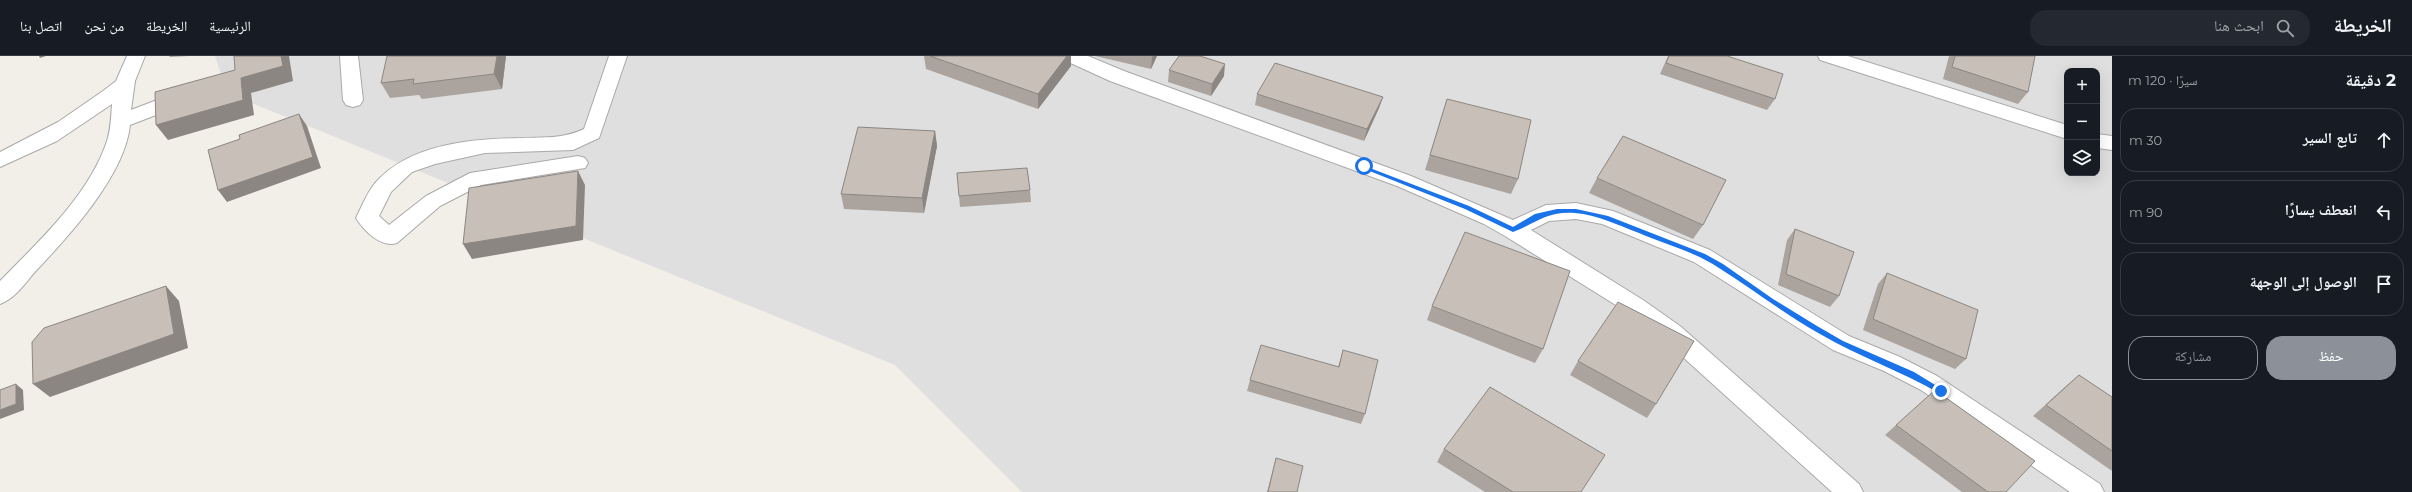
<!DOCTYPE html>
<html lang="ar">
<meta charset="utf-8">
<style>
:root{--surface:#171b24;--page:#242831;--text:#f1f3f6;--muted:#9ea1a6;--line:#363941;--accent:#8c9099}
body{margin:0;font-family:Montserrat,"Noto Naskh Arabic",sans-serif;background:var(--page);color:var(--text);direction:rtl}
.controls{position:absolute;right:12px;top:12px;display:grid;overflow:hidden;border-radius:8px;box-shadow:0 4px 16px #0002}
.controls button{width:36px;height:36px;display:grid;place-items:center;padding:0;border:0;border-bottom:1px solid var(--line);background:var(--surface);color:var(--text);font:20px sans-serif}
.stop{position:absolute;width:12px;height:12px;margin:-9px;border:3px solid #1a73e8;border-radius:50%;background:#fff}
.stop.end{background:#1a73e8;border-color:#fff;box-shadow:0 1px 4px #0008}
.list{margin:0;padding:0;list-style:none}
h2{display:flex;justify-content:space-between;align-items:center;height:52px;margin:0;padding:0 16px;font-size:17px}
h2 small{font-size:13px;font-weight:400;color:var(--muted)}
.list li{display:grid;grid-template-columns:26px 1fr auto;gap:12px;align-items:center;box-sizing:border-box;height:64px;margin:0 8px 8px;padding:0 8px;border:1px solid var(--line);border-radius:16px}
.list b{display:block;font-size:15px;white-space:nowrap}
.list em{font-size:13px;font-style:normal;color:var(--muted)}
.actions{display:flex;gap:8px;padding:12px 16px}
.actions a{flex:1;padding:9px 0;border:1px solid var(--accent);border-radius:16px;text-align:center;font-size:14px;color:var(--accent)}
.actions .main{background:var(--accent);color:#fff}
.icon{flex:none;width:22px;height:22px;fill:none;stroke:currentColor;stroke-width:2;stroke-linecap:round;stroke-linejoin:round}
.map{position:relative;flex:none;width:2112px;height:436px;overflow:hidden;direction:ltr}
header{display:flex;align-items:center;gap:24px;box-sizing:border-box;height:56px;padding:0 20px;background:var(--surface);border-bottom:1px solid var(--line)}
header strong{font-size:19px}
nav{display:flex;gap:22px;margin-inline-start:auto;font-size:14px}
.search{width:280px;height:36px;background:var(--page);display:flex;align-items:center;gap:10px;box-sizing:border-box;padding:0 14px;border-radius:16px;color:var(--muted);font-size:15px}
main{display:flex}
aside{flex:1;background:var(--surface)}
.map>svg:first-child{display:block}
.residential{fill:#e0dfdf;fill-rule:evenodd}
.lines{fill:none;stroke-linecap:round;stroke-linejoin:round}
.street-casing{stroke:#a9a9a9;stroke-width:2}
.street{fill:#fff;fill-rule:evenodd}
.wall{fill:#aba49e}
.shaded-wall{fill:#8b8681}
.building{fill:#c7bfb8;stroke:#8b8681}
.route{fill:#1a73e8}
</style>
<header>
<strong>الخريطة</strong>
<div class="search"><svg class="icon" aria-label="search" viewBox="0 0 24 24"><circle cx="10" cy="10" r="6"/><path d="M15 15l6 6"/></svg>ابحث هنا</div>
<nav><a>الرئيسية</a><a>الخريطة</a><a>من نحن</a><a>اتصل بنا</a></nav>
</header>
<main>
<aside>
<h2>2 دقيقة<small>سيرًا · 120 m</small></h2>
<ul class="list">
<li><svg class="icon" aria-label="ahead" viewBox="0 0 24 24"><path d="M12 20V5M6 11l6-6 6 6"/></svg><div><b>تابع السير</b></div><em>30 m</em></li>
<li><svg class="icon" aria-label="left" viewBox="0 0 24 24"><path d="M17 20v-9H6M10 6l-5 5 5 5"/></svg><div><b>انعطف يسارًا</b></div><em>90 m</em></li>
<li><svg class="icon" aria-label="arrive" viewBox="0 0 24 24"><path d="M6 21V4h12l-3 4 3 4H6"/></svg><div><b>الوصول إلى الوجهة</b></div></li>
</ul>
<div class="actions"><a class="main">حفظ</a><a>مشاركة</a></div>
</aside>
<div class="map">
<svg width="2112" height="436" viewBox="0 0 2112 436">
<rect width="100%" height="100%" fill="#f2efe9"/>
<path class="residential" d="M215,0H2112V436H1022L895,309L227,37ZM2067,15H2097V117H2067Z"/>
<g class="lines">
<defs>
<g id="street">
<path d="M127,0H145L135,25L131,54L183,34L190,36L193,41L190,46L130,69C125,120 67,182 33,218C24,229 14,243 0,248V225C39,185 87,141 106,88C111,75 111,61 112,48L57,85L0,111V96L58,66L103,35L116,25Z"/>
<path d="M340,0H358L363,44L360,49L353,51L346,49L343,44Z"/>
<path d="M609,0H627L599,82L573,94L485,97L435,108L412,116L391,136L379,160L389,169L426,140L470,117L578,100L585,102L588,107L585,112L481,129L440,150L397,187C381,192 364,175 356,162C362,150 368,134 377,125C412,87 473,83 521,82C544,81 563,83 584,73Z"/>
<path d="M1062,0H1088L1124,15L1411,120L1513,164L1546,149L1576,147L1613,155L1710,194L1849,280L1900,301L1937,320L2100,428L2104,436H2070L1921,334L1884,315L1833,294L1694,206L1602,168L1576,163L1549,165L1531,174L1643,244L1680,270L1859,428L1863,436H1832L1664,284L1627,256L1505,180L1484,168L1397,130L1110,25L1064,4Z"/>
<path d="M1818,0H1848L2067,69V83L1820,4Z"/>
<path d="M2097,78L2112,80V94L2097,92Z"/>
</g>
</defs>
<use href="#street" class="street-casing"/>
<use href="#street" class="street"/>
</g>
<g class="wall">
<path d="M169,0H189L170,1Z"/>
<path d="M506,0L502,33L422,43L419,39L390,42L381,27Z"/>
<path d="M924,0H1071V10L1038,53L926,13Z"/>
<path d="M1095,0H1157L1151,13Z"/>
<path d="M1668,0H1727L1775,43L1767,54L1660,18Z"/>
<path d="M1949,0H2035L2028,36L2018,48L1943,23Z"/>
<path d="M1169,14L1224,20L1211,40L1168,26Z"/>
<path d="M1257,38L1383,41L1379,52L1364,85L1255,49Z"/>
<path d="M1447,43L1518,123L1511,138L1425,114Z"/>
<path d="M935,75L937,90L924,157L844,153L841,138Z"/>
<path d="M957,117L1030,134L1031,146L960,151Z"/>
<path d="M1597,122L1703,169L1693,183L1589,137Z"/>
<path d="M1795,173L1839,240L1830,251L1778,229L1787,184Z"/>
<path d="M1887,217L1966,303L1955,313L1863,274L1878,228Z"/>
<path d="M1432,250L1543,293L1535,307L1427,264Z"/>
<path d="M1343,294L1365,358L1361,368L1247,335L1250,324L1338,311Z"/>
<path d="M1578,305L1656,348L1647,362L1570,319Z"/>
<path d="M2079,319L2112,341V415L2033,360L2066,330Z"/>
<path d="M1896,369L2006,436H1962L1885,379Z"/>
<path d="M1444,393L1581,436H1485L1437,406Z"/>
<path d="M1276,402L1297,436H1267Z"/>
</g>
<g class="shaded-wall">
<path d="M39,0H46L40,2Z"/>
<path d="M281,0H289L293,25L251,37L254,59L168,84L156,69L241,22Z"/>
<path d="M497,0H506L502,33L494,18Z"/>
<path d="M1067,0H1071V10L1038,53V38Z"/>
<path d="M1153,0H1157L1151,13L1152,1Z"/>
<path d="M1225,8L1224,20L1211,40L1212,28Z"/>
<path d="M1383,41L1379,52L1364,85L1367,73Z"/>
<path d="M299,58L307,70L321,112L227,146L218,134Z"/>
<path d="M935,75L937,90L924,157L922,142Z"/>
<path d="M578,115L585,129L583,184L472,203L463,188Z"/>
<path d="M166,230L179,245L188,292L50,341L33,328Z"/>
<path d="M16,328L23,334L24,354L0,363V354Z"/>
</g>
<g class="building">
<path d="M234,0H281L283,10L241,22L243,44L156,69L155,36L235,14Z"/>
<path d="M387,0H497L494,18L413,28L414,23L381,27Z"/>
<path d="M930,0H1067L1038,38Z"/>
<path d="M1179,0H1200L1225,8L1212,28L1169,14Z"/>
<path d="M1669,0H1727L1783,18L1775,43L1666,7Z"/>
<path d="M1955,0H2035L2028,36L1952,11Z"/>
<path d="M1275,7L1383,41L1367,73L1257,38Z"/>
<path d="M1447,43L1531,64L1518,123L1430,99Z"/>
<path d="M299,58L313,101L218,134L208,94L240,83L239,79Z"/>
<path d="M858,71L935,75L922,142L841,138Z"/>
<path d="M1623,80L1726,124L1703,169L1597,122Z"/>
<path d="M1027,112L1030,134L959,140L957,117Z"/>
<path d="M578,115L576,170L463,188L469,132Z"/>
<path d="M1795,173L1854,196L1839,240L1786,218Z"/>
<path d="M1465,176L1570,215L1543,293L1432,250Z"/>
<path d="M1887,217L1978,254L1966,303L1873,263Z"/>
<path d="M166,230L174,278L33,328L32,286L44,272Z"/>
<path d="M1618,246L1694,285L1656,348L1578,305Z"/>
<path d="M1261,289L1339,311L1343,294L1378,304L1365,358L1250,324Z"/>
<path d="M2079,319L2112,341V395L2046,349Z"/>
<path d="M16,328V348L0,354V334Z"/>
<path d="M1490,331L1605,399L1581,436H1513L1444,393Z"/>
<path d="M1935,334L2035,405L2006,436H1988L1896,369Z"/>
<path d="M1276,402L1303,410L1297,436H1268Z"/>
</g>
<path class="route" d="M1362,109L1469,150L1513,171L1535,158L1557,153H1576L1608,160L1705,198L1723,208L1773,243L1817,270L1843,285L1914,316L1945,335L1939,337C1900,315 1858,300 1820,278C1784,258 1753,233 1719,212C1695,196 1665,188 1639,177C1618,169 1597,159 1575,157C1546,155 1537,167 1513,176L1465,153L1362,112Z"/>
</svg>
<div class="controls">
<button>+</button>
<button>−</button>
<button><svg class="icon" aria-label="layers" viewBox="0 0 24 24"><path d="M12 4l9 5-9 5-9-5zM3 14l9 5 9-5"/></svg></button>
</div>
<div class="stop" style="left:1364px;top:110px"></div>
<div class="stop end" style="left:1941px;top:335px"></div>
</div>
</main>
